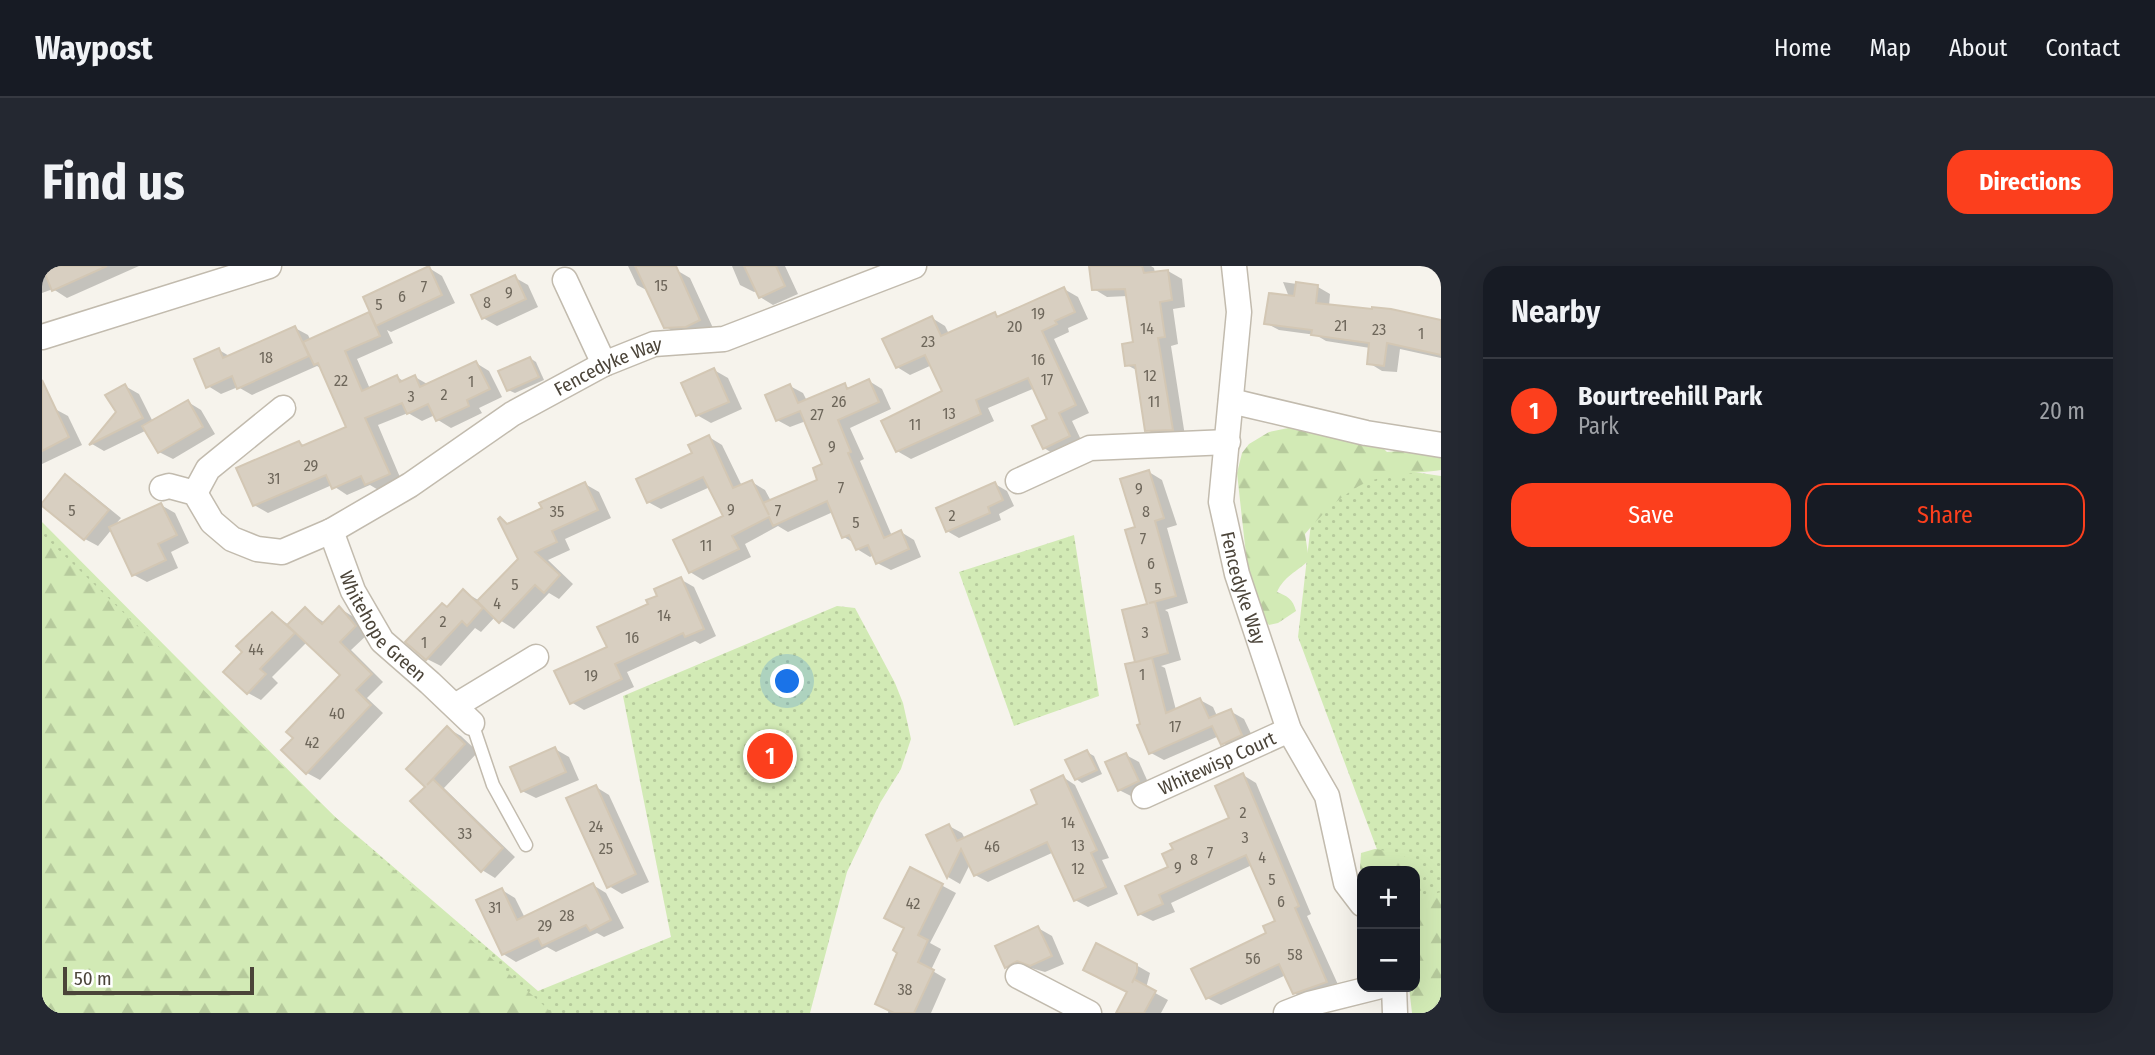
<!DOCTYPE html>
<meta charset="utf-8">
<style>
:root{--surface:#171b24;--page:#242831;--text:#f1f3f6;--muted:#9ea1a6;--line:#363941;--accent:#fc3f1d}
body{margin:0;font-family:"Fira Sans Condensed",sans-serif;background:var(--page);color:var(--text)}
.controls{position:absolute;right:21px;bottom:21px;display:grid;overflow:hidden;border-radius:14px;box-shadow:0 7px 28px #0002}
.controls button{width:63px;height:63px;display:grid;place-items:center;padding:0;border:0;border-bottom:2px solid var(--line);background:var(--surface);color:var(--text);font:35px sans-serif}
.scale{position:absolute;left:21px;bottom:18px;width:191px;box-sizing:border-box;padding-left:7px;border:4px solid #4b4439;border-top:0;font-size:19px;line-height:24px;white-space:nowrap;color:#4b4439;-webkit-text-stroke:5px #fff;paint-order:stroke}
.you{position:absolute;left:746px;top:416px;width:24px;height:24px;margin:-18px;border:5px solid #fff;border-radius:50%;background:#1a73e8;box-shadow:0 0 0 10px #1a73e833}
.badge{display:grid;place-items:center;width:46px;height:46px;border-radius:50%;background:var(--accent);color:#fff;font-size:23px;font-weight:700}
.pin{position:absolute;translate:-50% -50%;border:4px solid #fff;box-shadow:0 2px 7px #0006}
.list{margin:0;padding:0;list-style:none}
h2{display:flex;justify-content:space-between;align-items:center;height:91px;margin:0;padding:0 28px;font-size:30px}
h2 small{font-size:23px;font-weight:400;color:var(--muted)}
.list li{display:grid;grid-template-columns:46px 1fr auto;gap:21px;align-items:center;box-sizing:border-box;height:105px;padding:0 28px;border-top:2px solid var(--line)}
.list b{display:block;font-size:26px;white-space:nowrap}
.list p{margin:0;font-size:23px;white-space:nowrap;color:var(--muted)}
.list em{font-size:23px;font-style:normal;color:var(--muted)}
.actions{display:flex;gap:14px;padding:21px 28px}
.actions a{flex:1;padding:16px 0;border:2px solid var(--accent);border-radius:21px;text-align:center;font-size:24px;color:var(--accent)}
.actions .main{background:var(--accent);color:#fff}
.map{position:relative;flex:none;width:1399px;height:747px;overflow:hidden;border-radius:21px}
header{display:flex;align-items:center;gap:42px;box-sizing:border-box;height:98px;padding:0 35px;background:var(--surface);border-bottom:2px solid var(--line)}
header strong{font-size:33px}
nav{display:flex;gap:38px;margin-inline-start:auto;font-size:24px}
.intro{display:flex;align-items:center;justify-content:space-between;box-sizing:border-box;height:168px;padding:0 42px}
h1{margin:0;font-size:49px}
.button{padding:18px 32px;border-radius:21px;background:var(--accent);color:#fff;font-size:24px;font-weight:700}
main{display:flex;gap:42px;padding:0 42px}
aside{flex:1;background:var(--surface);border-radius:21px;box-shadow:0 7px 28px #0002}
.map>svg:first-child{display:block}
.grass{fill:url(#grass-dots)}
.forest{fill:url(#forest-firs)}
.shadow{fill:#0003}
.building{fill:#d8cfc1;stroke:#d3c7b4;stroke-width:2}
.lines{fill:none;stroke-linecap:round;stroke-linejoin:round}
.lane-casing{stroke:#c2bbae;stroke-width:15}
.street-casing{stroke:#c2bbae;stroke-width:27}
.lane{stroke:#fff;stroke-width:12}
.street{stroke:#fff;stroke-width:24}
.labels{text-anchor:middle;stroke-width:5;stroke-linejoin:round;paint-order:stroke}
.number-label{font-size:16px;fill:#6e675b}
.street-label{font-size:19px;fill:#4b4439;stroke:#fff}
</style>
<header>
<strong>Waypost</strong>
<nav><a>Home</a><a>Map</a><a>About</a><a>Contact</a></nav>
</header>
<div class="intro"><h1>Find us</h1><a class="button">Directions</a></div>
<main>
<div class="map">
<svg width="1399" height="747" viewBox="0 0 1399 747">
<defs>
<pattern id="grass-dots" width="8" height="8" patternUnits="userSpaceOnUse" patternTransform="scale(1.75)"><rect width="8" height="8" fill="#d2eab5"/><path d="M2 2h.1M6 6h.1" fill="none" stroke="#b6ca9c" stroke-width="1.8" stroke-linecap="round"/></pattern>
<pattern id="forest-firs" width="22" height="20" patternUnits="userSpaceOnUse" patternTransform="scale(1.75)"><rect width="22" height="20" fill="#d2eab5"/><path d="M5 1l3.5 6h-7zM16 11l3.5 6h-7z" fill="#b6ca9c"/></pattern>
</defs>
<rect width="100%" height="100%" fill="#f6f3ec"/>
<g class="grass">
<path d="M1269,191L1399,210V747L1373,605H1343L1256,371L1273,222Z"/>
<path d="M0,256L292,550L496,725L629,671L581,430L795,340L813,342L853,417L861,437L869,473L859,503L838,537L805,606L768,747H0Z"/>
<path d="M1032,269L1057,430L972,460L917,306Z"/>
</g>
<g class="forest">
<path d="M1256,160L1336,177L1345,186L1369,184L1399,190V204C1373,208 1341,207 1317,220C1296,232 1278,250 1263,268L1267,294C1255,306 1242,310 1235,326C1245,330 1251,333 1254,345L1236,357L1227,359L1220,352L1206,307L1195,207L1200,187L1207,178L1227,166Z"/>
<path d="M0,268L292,550L510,747H0Z"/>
<path d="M1333,583C1354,586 1372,590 1384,608L1377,619L1381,631L1399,626V747H1370L1367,721H1373V605H1320V608L1318,602L1319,587Z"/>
</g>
<g class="shadow">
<path d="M0,0H97L25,32L11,23L0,27Z"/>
<path d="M586,0H634L636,5L648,12L671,62L637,69L624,61L608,26L595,19Z"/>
<path d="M690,0H743L756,28L731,39L718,31L715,25L712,26L698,19Z"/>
<path d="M1049,0H1109L1112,2L1113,7L1126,5L1140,13L1143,41L1131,43L1136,78L1129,80L1143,170L1118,171L1105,164L1096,105L1085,99L1093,78L1086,30L1065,31L1052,23Z"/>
<path d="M387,2L400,10L413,37L349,66L345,64L351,77L315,93L328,123L355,111L363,116L373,111L387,119L434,97L447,105L460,131L437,142L440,147L409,162L396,154L393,149L380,155L366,147L336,159L360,216L338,225L328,219L305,229L290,219L226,247L212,239L257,177L264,180L306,161L280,103L275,100L210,129L196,121L179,128L166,120L177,84L189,91L253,62L266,69L269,75L327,47L332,50Z"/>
<path d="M472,11L486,19L496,41L455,60L441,52Z"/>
<path d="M1241,16L1276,21L1288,28L1287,40L1399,56V92L1358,83L1355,106L1340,105L1327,97L1328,82L1284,75L1274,69L1237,64L1224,57L1247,31Z"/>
<path d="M1022,23L1036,31L1046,53L1026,62L1027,66L1012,73L1047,147L1030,155L1041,178L1015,190L1002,182L1007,154L993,122L946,142L952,155L869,193L855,185L902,126L890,99L868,109L855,101L890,52L903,60L907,68L953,48L958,51Z"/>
<path d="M488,92L494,96L502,114L473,127L466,124Z"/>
<path d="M672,104L686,112L700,143L669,157L655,149Z"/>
<path d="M827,115L840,123L849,143L808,162L822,193L818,195L850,270L859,266L872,274L879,291L849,304L835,297L832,289L828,291L815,283L812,277L802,271L791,246L746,266L736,260L703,278L709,291L661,314L648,306L683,251L668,221L619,243L606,236L667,171L680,179L700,220L710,216L723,224L729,235L778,214L783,199L764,155L748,161L735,154L748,120L761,127L765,135L802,119L809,123Z"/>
<path d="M83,120L97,128L111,156L146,136L159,144L173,168L131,193L117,186L105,164L62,185L50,178L76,146Z"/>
<path d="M13,143L26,150L40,179L0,198V149Z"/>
<path d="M1107,206L1120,214L1135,259L1125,262L1146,337L1123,344L1126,346L1139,394L1119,400L1123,402L1134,444L1158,434L1171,441L1175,450L1188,445L1202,453L1213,476L1194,485L1181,477L1177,470L1122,494L1109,487L1100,459L1095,397L1082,346L1107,339L1095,262Z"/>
<path d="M24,210L37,218L79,252L72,260L119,239L133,247L147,277L129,286L136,302L105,316L92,309L70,263L56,280L43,273Z"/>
<path d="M543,218L557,226L569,252L523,273L528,284L506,294L531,318L517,333L507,327L472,363L453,351L439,366L433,362L399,400L385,393L366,376L406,342L422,326L438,335L478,294L459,254L467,259L502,243Z"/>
<path d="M953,218L965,225L972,240L957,248L959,254L917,272L905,265Z"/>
<path d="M638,313L652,321L674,370L658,378L653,375L585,406L592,421L542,444L529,436L567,382L608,339Z"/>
<path d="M297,342L310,350L326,368L309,384L341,416L325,432L341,447L278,514L265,507L253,472L301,409L265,376L230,411L236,417L219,434L206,427L203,386L231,348L247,359L263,343L283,357Z"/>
<path d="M405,462L419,470L436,486L402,522L473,591L453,612L440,604L385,521L366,503Z"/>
<path d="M513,483L527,491L537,514L494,532L480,525Z"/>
<path d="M1045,486L1052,490L1060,508L1040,517L1034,513Z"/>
<path d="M1084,489L1097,496L1109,523L1091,531L1077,524Z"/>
<path d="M1201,509L1214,517L1269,648L1265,650L1298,723L1265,735L1252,727L1244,709L1179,739L1165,732L1235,655L1210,599L1129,637L1133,646L1111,655L1097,648L1128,602L1189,553Z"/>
<path d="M1021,511L1033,519L1067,592L1060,594L1076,628L1046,641L1033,634L1012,586L946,616L933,609L928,598L918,618L906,611L887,570L907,560L920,567L923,573L998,539Z"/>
<path d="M554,521L567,529L607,616L580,628L567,620Z"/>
<path d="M869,603L914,627L888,677L899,683L889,704L904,713L889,747H846L863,662Z"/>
<path d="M551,619L564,627L582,662L562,671L555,667L514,686L505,681L474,696L461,688L460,624L473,632L483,652Z"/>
<path d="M996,662L1010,670L1022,698L1003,706L989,702L978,709L965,701L956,681Z"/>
<path d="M1094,699L1108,707L1104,722L1126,734L1119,747H1086L1078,743L1087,726Z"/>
</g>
<g class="building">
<path d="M0,0H65L10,25Z"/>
<path d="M387,0L400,29L334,60L321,31Z"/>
<path d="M593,0H634L658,54L644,61L622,62Z"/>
<path d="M702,0H734L743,20L717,32Z"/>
<path d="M1047,0H1100L1102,7L1126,4L1130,34L1118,36L1123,71L1116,72L1131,164L1103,165L1093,99L1083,100L1080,78L1091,76L1083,23L1050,24Z"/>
<path d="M473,9L484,33L440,53L429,29Z"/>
<path d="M1254,16L1276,19L1274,37L1330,43V41L1349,43L1399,54V89L1345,77L1342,100L1325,98L1327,77L1269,69L1270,64L1222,58L1227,27L1252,30Z"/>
<path d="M1022,21L1033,46L1013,55L1015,58L1000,65L1034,139L1017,147L1028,170L1001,183L990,160L1005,153L986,112L934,134L939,148L854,186L839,155L900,125L883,89L854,102L840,73L890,50L899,70L953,46L955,51Z"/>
<path d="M327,46L338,70L303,85L320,125L355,109L358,116L373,109L378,121L434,95L448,123L425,134L427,140L394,155L386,138L365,148L360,137L323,152L348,208L323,219L319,210L290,223L284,209L211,240L194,202L257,175L260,180L304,161L276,97L272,99L261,76Z"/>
<path d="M253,60L267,90L195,123L190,110L164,122L152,93L177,82L181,92Z"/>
<path d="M488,91L497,111L465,125L456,105Z"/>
<path d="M672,102L687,136L654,150L639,117Z"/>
<path d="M827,113L837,136L796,154L809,186L806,187L842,272L859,264L867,283L834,298L826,279L814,284L807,269L800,272L785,235L731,260L727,251L690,270L697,283L647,307L631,274L681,250L661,211L605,237L594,213L650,187L646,179L667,169L691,222L710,214L727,249L721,237L775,214L771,202L780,198L758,145L734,155L723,129L748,118L756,137L803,117L805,123Z"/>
<path d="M0,114L27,171L0,185Z"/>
<path d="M83,118L101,152L47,179L74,146L63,129Z"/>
<path d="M146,134L161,161L116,187L100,160Z"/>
<path d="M1107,204L1122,252L1113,255L1134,330L1107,337L1113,336L1126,387L1094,396L1110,392L1124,447L1158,432L1167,452L1189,443L1200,469L1179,479L1170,460L1107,488L1095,459L1098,458L1083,398L1093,396L1080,344L1105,338L1083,264L1093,261L1078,213Z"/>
<path d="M23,208L67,244L42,274L0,240V237Z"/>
<path d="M543,216L556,244L510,265L515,276L493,286L518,309L502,327L493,319L457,357L435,335L476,293L456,253L458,251L465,258L500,242L497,237Z"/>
<path d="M953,216L961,234L946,241L948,247L904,266L894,242Z"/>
<path d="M119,237L135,269L116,278L124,294L90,310L67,261Z"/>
<path d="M639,311L662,363L643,371L641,367L573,398L580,413L528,438L512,405L565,381L555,361L606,338L604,334L615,330L612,323Z"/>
<path d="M421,323L441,342L425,360L420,355L384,394L363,376L400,337L405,341Z"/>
<path d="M297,340L314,360L298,376L330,408L314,424L329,439L264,508L239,484L251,472L244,466L298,409L245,359L263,341L280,358Z"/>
<path d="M230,346L253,367L218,403L224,408L205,428L181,406L200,386L194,380Z"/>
<path d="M405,460L423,478L385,519L391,513L461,582L439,606L368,535L383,521L364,503Z"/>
<path d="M513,481L524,506L479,526L468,501Z"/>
<path d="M1045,484L1055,504L1033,514L1023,494Z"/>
<path d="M1084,487L1097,515L1076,525L1063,496Z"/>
<path d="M1201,507L1257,640L1253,642L1285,716L1251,728L1237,698L1164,733L1149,703L1224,667L1221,660L1233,655L1204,589L1117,629L1121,638L1096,649L1083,620L1126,601L1120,588L1131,583L1128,578L1187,552L1173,520Z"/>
<path d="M1021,509L1055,584L1049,587L1064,621L1032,635L1005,576L932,610L919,583L905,612L884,569L907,558L915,575L995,538L989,524Z"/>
<path d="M554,519L594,608L565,622L524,532Z"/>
<path d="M868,601L901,618L876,669L886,674L876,696L892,704L872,747H852L833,738L855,687L851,684L862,662L842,652Z"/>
<path d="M551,617L569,654L548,665L544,659L500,680L496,672L460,689L434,634L460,622L475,654Z"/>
<path d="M996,660L1010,690L988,700L975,695L963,702L953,680Z"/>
<path d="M1054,677L1095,698V706L1090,717L1092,713L1114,725L1102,747H1074L1085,726L1041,704Z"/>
</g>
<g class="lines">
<defs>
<path id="lane" d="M430,457L451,519L484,579"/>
<g id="street">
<path id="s1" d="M1192,0L1197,46L1179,236L1195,308L1247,464L1285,530L1304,617L1320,638"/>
<path d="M523,14L562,98"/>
<path d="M0,71L227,0"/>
<path d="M1189,135L1324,167L1399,179"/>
<path d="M976,215L1048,182L1186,176"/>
<path id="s2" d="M120,222L127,220L153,227L170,256L190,273L215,283L240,286L289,265L368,219L470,148L562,98L612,78L682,73L872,0"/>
<path d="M153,227L166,203L241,142"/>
<path id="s3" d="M289,265L311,325L340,375L388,417L430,457"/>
<path d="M413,440L494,391"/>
<path id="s4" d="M1102,530L1247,464"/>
<path d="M976,710L1047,747"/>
<path d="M1352,721L1353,747"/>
<path d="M1244,747L1267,738L1335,721"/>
</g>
</defs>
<use href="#lane" class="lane-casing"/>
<use href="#street" class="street-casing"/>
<use href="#lane" class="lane"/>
<use href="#street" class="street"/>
</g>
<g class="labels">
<g class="number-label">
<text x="619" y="25">15</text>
<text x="382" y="26">7</text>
<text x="467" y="32">9</text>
<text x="360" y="36">6</text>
<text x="445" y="42">8</text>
<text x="337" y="44">5</text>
<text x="996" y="53">19</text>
<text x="1299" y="65">21</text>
<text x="973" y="66">20</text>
<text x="1105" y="68">14</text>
<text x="1337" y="69">23</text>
<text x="1379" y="73">1</text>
<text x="886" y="81">23</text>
<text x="224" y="97">18</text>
<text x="996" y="99">16</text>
<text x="1108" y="115">12</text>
<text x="1005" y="119">17</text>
<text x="299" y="120">22</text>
<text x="429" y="121">1</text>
<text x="402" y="134">2</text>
<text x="369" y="136">3</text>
<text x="797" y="141">26</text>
<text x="1112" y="141">11</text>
<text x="907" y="153">13</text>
<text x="775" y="154">27</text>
<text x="873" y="164">11</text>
<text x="790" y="186">9</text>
<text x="269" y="205">29</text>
<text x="232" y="218">31</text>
<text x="799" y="227">7</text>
<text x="1097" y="228">9</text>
<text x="689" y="249">9</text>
<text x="30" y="250">5</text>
<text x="736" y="250">7</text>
<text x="515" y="251">35</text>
<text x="1104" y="251">8</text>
<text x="910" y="255">2</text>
<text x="814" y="262">5</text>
<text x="1101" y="278">7</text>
<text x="664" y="285">11</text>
<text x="1109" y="303">6</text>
<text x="473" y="324">5</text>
<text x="1116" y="328">5</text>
<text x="455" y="343">4</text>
<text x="622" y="355">14</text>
<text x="401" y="361">2</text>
<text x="1103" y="372">3</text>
<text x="590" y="377">16</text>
<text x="382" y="382">1</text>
<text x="214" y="389">44</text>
<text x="1100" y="414">1</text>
<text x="549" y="415">19</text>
<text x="295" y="453">40</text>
<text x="1133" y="466">17</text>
<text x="270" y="482">42</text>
<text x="1201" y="552">2</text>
<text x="1026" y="562">14</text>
<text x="554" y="566">24</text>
<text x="423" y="573">33</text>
<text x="1203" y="577">3</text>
<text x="1036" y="585">13</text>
<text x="950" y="586">46</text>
<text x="564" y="588">25</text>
<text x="1168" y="592">7</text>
<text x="1220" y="597">4</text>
<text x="1152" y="599">8</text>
<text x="1136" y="607">9</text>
<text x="1036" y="608">12</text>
<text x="1230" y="619">5</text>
<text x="1239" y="641">6</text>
<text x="871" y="643">42</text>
<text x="453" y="647">31</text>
<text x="525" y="655">28</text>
<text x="503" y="665">29</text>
<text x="1253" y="694">58</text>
<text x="1211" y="698">56</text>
<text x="863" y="729">38</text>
</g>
<g class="street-label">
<text dy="7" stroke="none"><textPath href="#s2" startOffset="523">Fencedyke Way</textPath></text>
<text dy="7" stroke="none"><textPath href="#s1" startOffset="326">Fencedyke Way</textPath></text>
<text dy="7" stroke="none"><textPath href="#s3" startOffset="110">Whitehope Green</textPath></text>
<text dy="7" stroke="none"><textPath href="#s4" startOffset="80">Whitewisp Court</textPath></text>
</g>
</g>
</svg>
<div class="controls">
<button>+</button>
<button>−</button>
</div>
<div class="scale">50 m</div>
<div class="you"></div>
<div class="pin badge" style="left:728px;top:490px">1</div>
</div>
<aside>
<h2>Nearby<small></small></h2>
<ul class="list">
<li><span class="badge">1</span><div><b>Bourtreehill Park</b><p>Park</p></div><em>20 m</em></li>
</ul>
<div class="actions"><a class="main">Save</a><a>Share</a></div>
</aside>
</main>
